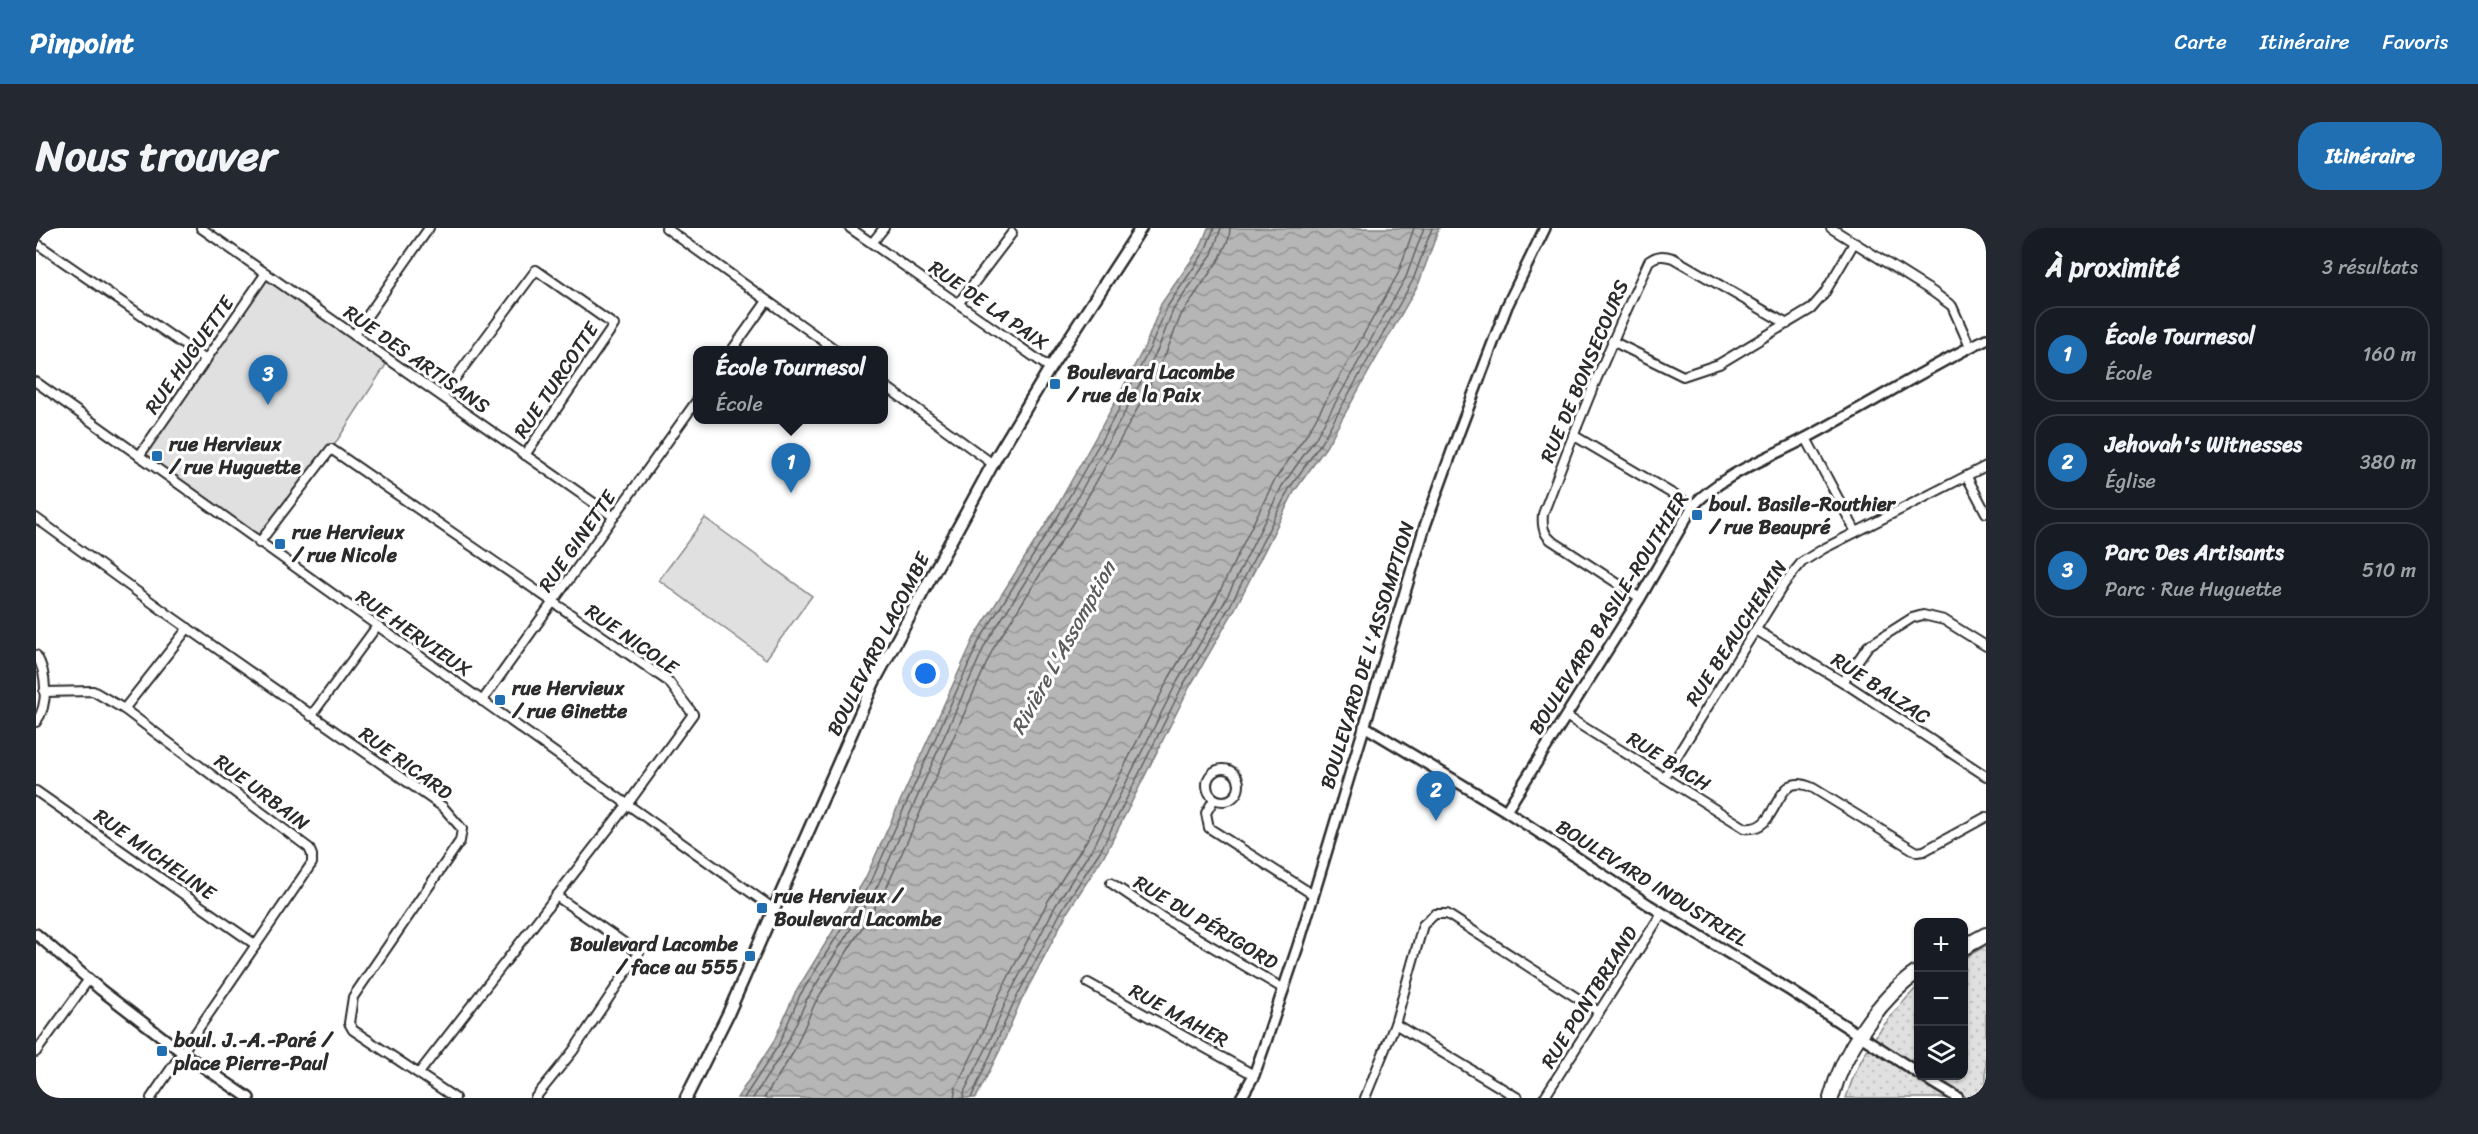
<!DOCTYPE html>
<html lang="fr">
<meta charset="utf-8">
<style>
:root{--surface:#171b24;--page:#242831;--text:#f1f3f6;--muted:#9ea1a6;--line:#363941;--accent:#1f6fb2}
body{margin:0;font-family:Sriracha,sans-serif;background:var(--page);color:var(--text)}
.controls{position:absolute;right:18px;bottom:18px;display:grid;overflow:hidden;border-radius:12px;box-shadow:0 2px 4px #0004}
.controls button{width:54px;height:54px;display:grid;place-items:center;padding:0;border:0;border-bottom:2px solid var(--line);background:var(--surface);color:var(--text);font:30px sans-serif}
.you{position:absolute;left:890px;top:446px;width:21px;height:21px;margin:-15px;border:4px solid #fff;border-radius:50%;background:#1a73e8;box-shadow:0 0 0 9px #1a73e833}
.badge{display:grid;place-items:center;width:39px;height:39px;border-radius:50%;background:var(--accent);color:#fff;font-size:20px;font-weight:700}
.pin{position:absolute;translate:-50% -50px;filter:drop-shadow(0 2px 3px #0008)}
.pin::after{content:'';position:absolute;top:32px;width:21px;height:18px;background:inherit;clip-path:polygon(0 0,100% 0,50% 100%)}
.popup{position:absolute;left:657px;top:118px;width:195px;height:78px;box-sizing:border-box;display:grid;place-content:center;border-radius:12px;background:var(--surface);filter:drop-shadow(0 2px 4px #0005);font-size:20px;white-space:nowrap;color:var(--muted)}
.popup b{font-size:22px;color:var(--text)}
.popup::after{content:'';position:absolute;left:50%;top:100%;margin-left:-12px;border:12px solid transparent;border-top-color:var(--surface)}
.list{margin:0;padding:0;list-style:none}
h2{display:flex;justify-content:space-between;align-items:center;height:78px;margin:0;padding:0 24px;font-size:26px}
h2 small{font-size:20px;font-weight:400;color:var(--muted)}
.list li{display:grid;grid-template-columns:39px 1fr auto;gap:18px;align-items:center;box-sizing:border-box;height:96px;margin:0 12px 12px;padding:0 12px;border:2px solid var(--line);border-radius:24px}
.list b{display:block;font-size:22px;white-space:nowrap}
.list p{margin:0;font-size:20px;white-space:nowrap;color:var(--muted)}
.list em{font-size:20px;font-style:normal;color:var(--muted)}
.icon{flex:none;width:33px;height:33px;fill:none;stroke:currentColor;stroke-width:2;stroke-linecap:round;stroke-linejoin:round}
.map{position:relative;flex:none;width:1950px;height:870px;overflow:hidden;border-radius:24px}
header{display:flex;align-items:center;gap:36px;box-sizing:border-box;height:84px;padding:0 30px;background:var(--accent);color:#fff}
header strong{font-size:28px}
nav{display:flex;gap:33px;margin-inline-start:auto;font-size:21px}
.intro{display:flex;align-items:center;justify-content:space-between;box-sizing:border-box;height:144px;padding:0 36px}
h1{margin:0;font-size:42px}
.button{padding:15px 27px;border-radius:24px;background:var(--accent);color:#fff;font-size:21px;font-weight:700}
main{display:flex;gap:36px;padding:0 36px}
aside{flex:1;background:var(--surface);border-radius:24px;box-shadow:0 2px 4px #0004}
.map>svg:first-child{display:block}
.grass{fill:url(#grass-dots);stroke:#868686;stroke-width:1.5}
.park{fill:#e0e0e0;stroke:#868686;stroke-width:1.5}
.water{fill:url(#water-waves);stroke:#7e7e7e;stroke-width:1.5}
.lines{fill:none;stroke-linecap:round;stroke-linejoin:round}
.shore{stroke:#636363;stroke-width:1.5}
.minor-casing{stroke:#2b2b2b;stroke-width:12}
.tertiary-casing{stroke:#2b2b2b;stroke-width:14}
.secondary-casing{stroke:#2b2b2b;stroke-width:15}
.motorway-casing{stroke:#2b2b2b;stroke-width:18}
.minor{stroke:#fff;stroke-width:8}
.tertiary{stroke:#fff;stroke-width:9}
.secondary{stroke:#fff;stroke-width:10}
.motorway{stroke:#fff;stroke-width:14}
.poi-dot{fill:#1f6fb2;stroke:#fff;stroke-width:2}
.labels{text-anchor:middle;stroke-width:6;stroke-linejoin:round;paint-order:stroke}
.street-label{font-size:20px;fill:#2b2b2b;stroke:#fff}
.poi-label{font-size:20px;font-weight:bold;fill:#2b2b2b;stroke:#fff;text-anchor:start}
.water-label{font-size:21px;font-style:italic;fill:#5c5c5c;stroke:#fff}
</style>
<header>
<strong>Pinpoint</strong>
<nav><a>Carte</a><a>Itinéraire</a><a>Favoris</a></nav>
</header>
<div class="intro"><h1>Nous trouver</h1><a class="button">Itinéraire</a></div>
<main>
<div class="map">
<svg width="1950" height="870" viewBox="0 0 1950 870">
<defs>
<pattern id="grass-dots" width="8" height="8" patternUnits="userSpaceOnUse" patternTransform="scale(1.5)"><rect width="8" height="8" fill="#e0e0e0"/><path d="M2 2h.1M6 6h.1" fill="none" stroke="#c0c0c0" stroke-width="1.8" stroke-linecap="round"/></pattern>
<pattern id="water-waves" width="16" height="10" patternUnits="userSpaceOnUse" patternTransform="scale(1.5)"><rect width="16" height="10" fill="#b6b6b6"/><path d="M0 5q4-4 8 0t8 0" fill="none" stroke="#949494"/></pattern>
</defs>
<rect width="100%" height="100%" fill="#fff"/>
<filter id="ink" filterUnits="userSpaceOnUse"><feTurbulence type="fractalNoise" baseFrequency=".0167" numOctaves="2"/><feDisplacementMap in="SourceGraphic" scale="12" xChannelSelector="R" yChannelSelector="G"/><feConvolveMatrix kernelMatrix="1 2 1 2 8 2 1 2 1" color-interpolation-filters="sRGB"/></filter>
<g filter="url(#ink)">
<path class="grass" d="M1950,718V870H1810C1824,823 1849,793 1882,758V848H1928V730Z"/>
<g class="park">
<path d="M230,46L353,132L295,222L223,315L103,228Z"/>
<path d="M669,290L776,368L730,431L623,352Z"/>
</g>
<path class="water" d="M1172,0H1403L1383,55L1290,219L1258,264L1199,381L1153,460L1071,623L1032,683L983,777L964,822L940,870H701L737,815L759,765L829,651L938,410L1019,282L1077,178L1110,116L1125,76L1164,20Z"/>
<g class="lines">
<g class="shore">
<path d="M708,870L742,818L764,767L835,654L943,413L1024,285L1083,181L1115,118L1131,79L1169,23L1178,0"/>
<path d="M717,870L748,822L771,771L842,657L949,417L1031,288L1089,184L1122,121L1137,82L1176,26L1185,0"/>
<path d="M728,870L757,825L779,775L850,661L957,421L1038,293L1097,189L1130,125L1145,87L1184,30L1193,10L1194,0"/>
<path d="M918,870L920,859L943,813L963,767L1012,673L1051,612L1133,450L1180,371L1238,253L1271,206L1362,46L1378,0"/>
<path d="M927,870L929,862L952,817L971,771L1020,677L1059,616L1141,454L1188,375L1246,258L1279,211L1370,49L1388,0"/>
<path d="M935,870L978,774L1027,680L1066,620L1147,457L1194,378L1253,261L1285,215L1377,52L1396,0"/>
</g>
<defs>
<g id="minor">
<path d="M165,0L578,289"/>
<path d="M630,0L800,122"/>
<path d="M814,0L1014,140"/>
<path d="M1795,0L1897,64L1916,78L1934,119"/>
<path d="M0,15L170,132"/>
<path d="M836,15L848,0"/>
<path d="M922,76L976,5"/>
<path d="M318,107L393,0"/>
<path d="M1576,113L1647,148L1683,136L1775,81L1788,66L1818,15"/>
<path d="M696,122L731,73"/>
<path d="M0,154L738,681"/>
<path d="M848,157L957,236"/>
<path d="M406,168L500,42L578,97L489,227"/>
<path d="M1537,207L1657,278"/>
<path d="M1770,210L1820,304"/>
<path d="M103,228L230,45"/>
<path d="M1931,249L1950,285"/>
<path d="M0,290L133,387L407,579L426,601L424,613L317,769L313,795L317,802L419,870"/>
<path d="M223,315L295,221L633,454L657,486L591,577L383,845"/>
<path d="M1604,370L1515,312C1507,305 1506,297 1507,286C1539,200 1574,116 1613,33C1621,27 1627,27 1637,30L1751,96"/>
<path d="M1720,402L1807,454L1950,548"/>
<path d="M0,427C11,444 13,477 0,494"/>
<path d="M1807,454L1832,418L1876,390L1887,387L1908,392L1950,418"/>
<path d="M8,464L57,463L88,481L273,620L276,627V635L115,870"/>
<path d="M446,473L662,171"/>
<path d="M88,481L152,400"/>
<path d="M275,488L341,398"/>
<path d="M1530,488L1709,600C1746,605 1735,539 1777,560L1881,624L1888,623L1950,589"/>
<circle cx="1187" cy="557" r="16"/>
<path d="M1628,549L1748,356L1766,334L1787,321L1950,238"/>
<path d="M0,563L220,717"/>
<path d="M1178,571L1170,585L1173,600L1276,666"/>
<path d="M1075,655L1124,688L1248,761"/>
<path d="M1052,755L1218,847"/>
<path d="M1359,796L1482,870"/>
<path d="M0,824L53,751"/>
<path d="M499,870L537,823L603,725L520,668"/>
<path d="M1329,870L1359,796L1387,697L1399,686H1411L1563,784"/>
<path d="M1508,870L1626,685"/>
</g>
<g id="tertiary">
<path d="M1328,498L1470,583L1613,677L1755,763L1882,845"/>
<path d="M1470,583L1604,370L1657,278C1686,246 1733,230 1770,210C1831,178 1889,141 1950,111"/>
<path d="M0,706L65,762L147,825L213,870"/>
<path d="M1886,848L1922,870"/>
<path d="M1205,870L1218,847L1228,819L1262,718L1389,298L1423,204L1471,78L1509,0"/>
</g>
<path id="secondary" d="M650,870L692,786L838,454L961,228L1014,140L1105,0"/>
<g id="motorway">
<path d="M1928,719L1950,707"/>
<path d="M1795,870C1807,824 1843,770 1882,744"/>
</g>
</defs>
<use href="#minor" class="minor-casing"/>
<use href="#tertiary" class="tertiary-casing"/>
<use href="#secondary" class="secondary-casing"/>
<use href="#motorway" class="motorway-casing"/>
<use href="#minor" class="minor"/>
<use href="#tertiary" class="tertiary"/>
<use href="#secondary" class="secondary"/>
<use href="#motorway" class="motorway"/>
</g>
</g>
<g class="poi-dot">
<rect x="1013" y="150" width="12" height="12" rx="3"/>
<rect x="115" y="222" width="12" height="12" rx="3"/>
<rect x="1655" y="281" width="12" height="12" rx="3"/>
<rect x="238" y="310" width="12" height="12" rx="3"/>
<rect x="458" y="466" width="12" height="12" rx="3"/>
<rect x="720" y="674" width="12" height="12" rx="3"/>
<rect x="708" y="722" width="12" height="12" rx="3"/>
<rect x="120" y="817" width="12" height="12" rx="3"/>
</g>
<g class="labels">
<g class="street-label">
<text transform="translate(953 77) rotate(35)" y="7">RUE DE LA PAIX</text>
<text transform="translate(153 127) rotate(-55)" y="7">RUE HUGUETTE</text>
<text transform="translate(381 131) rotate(35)" y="7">RUE DES ARTISANS</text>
<text transform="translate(1548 143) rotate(-67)" y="7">RUE DE BONSECOURS</text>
<text transform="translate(520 152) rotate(-56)" y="7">RUE TURCOTTE</text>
<text transform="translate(541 313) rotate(-55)" y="7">RUE GINETTE</text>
<text transform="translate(1572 385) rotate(-58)" y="7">BOULEVARD BASILE-ROUTHIER</text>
<text transform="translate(378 405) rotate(35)" y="7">RUE HERVIEUX</text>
<text transform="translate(1700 405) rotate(-57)" y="7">RUE BEAUCHEMIN</text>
<text transform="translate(596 411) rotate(35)" y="7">RUE NICOLE</text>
<text transform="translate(842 416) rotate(-63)" y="7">BOULEVARD LACOMBE</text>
<text transform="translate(1331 427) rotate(-73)" y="7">BOULEVARD DE L'ASSOMPTION</text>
<text transform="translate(1845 460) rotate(33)" y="7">RUE BALZAC</text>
<text transform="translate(1633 533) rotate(32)" y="7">RUE BACH</text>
<text transform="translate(370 535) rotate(36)" y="7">RUE RICARD</text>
<text transform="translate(226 564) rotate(37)" y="7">RUE URBAIN</text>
<text transform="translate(119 626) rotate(35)" y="7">RUE MICHELINE</text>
<text transform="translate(1616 655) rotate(32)" y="7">BOULEVARD INDUSTRIEL</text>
<text transform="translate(1170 694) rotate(31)" y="7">RUE DU PÉRIGORD</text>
<text transform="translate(1553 769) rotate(-58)" y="7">RUE PONTBRIAND</text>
<text transform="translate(1143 787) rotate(29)" y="7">RUE MAHER</text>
</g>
<g class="poi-label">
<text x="1031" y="151">Boulevard Lacombe<tspan x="1031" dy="23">/ rue de la Paix</tspan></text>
<text x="133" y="223">rue Hervieux<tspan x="133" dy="23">/ rue Huguette</tspan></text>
<text x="1673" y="283">boul. Basile-Routhier<tspan x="1673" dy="23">/ rue Beaupré</tspan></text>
<text x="256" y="311">rue Hervieux<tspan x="256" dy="23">/ rue Nicole</tspan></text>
<text x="476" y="467">rue Hervieux<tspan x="476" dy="23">/ rue Ginette</tspan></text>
<text x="738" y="675">rue Hervieux /<tspan x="738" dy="23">Boulevard Lacombe</tspan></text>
<text x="702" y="723" text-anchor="end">Boulevard Lacombe<tspan x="702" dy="23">/ face au 555</tspan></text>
<text x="138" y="819">boul. J.-A.-Paré /<tspan x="138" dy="23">place Pierre-Paul</tspan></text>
</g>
<g class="water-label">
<text transform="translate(1027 420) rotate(-61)" y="7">Rivière L'Assomption</text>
</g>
</g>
</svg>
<div class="controls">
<button>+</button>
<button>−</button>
<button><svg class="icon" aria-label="layers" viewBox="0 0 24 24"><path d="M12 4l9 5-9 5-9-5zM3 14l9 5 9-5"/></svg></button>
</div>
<div class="you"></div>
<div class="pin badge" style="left:755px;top:265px">1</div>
<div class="popup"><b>École Tournesol</b>École</div>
<div class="pin badge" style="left:1400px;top:593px">2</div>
<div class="pin badge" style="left:232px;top:177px">3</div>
</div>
<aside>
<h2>À proximité<small>3 résultats</small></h2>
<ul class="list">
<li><span class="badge">1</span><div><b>École Tournesol</b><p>École</p></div><em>160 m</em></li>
<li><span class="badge">2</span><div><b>Jehovah's Witnesses</b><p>Église</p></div><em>380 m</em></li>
<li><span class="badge">3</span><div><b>Parc Des Artisants</b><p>Parc · Rue Huguette</p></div><em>510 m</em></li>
</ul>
</aside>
</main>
